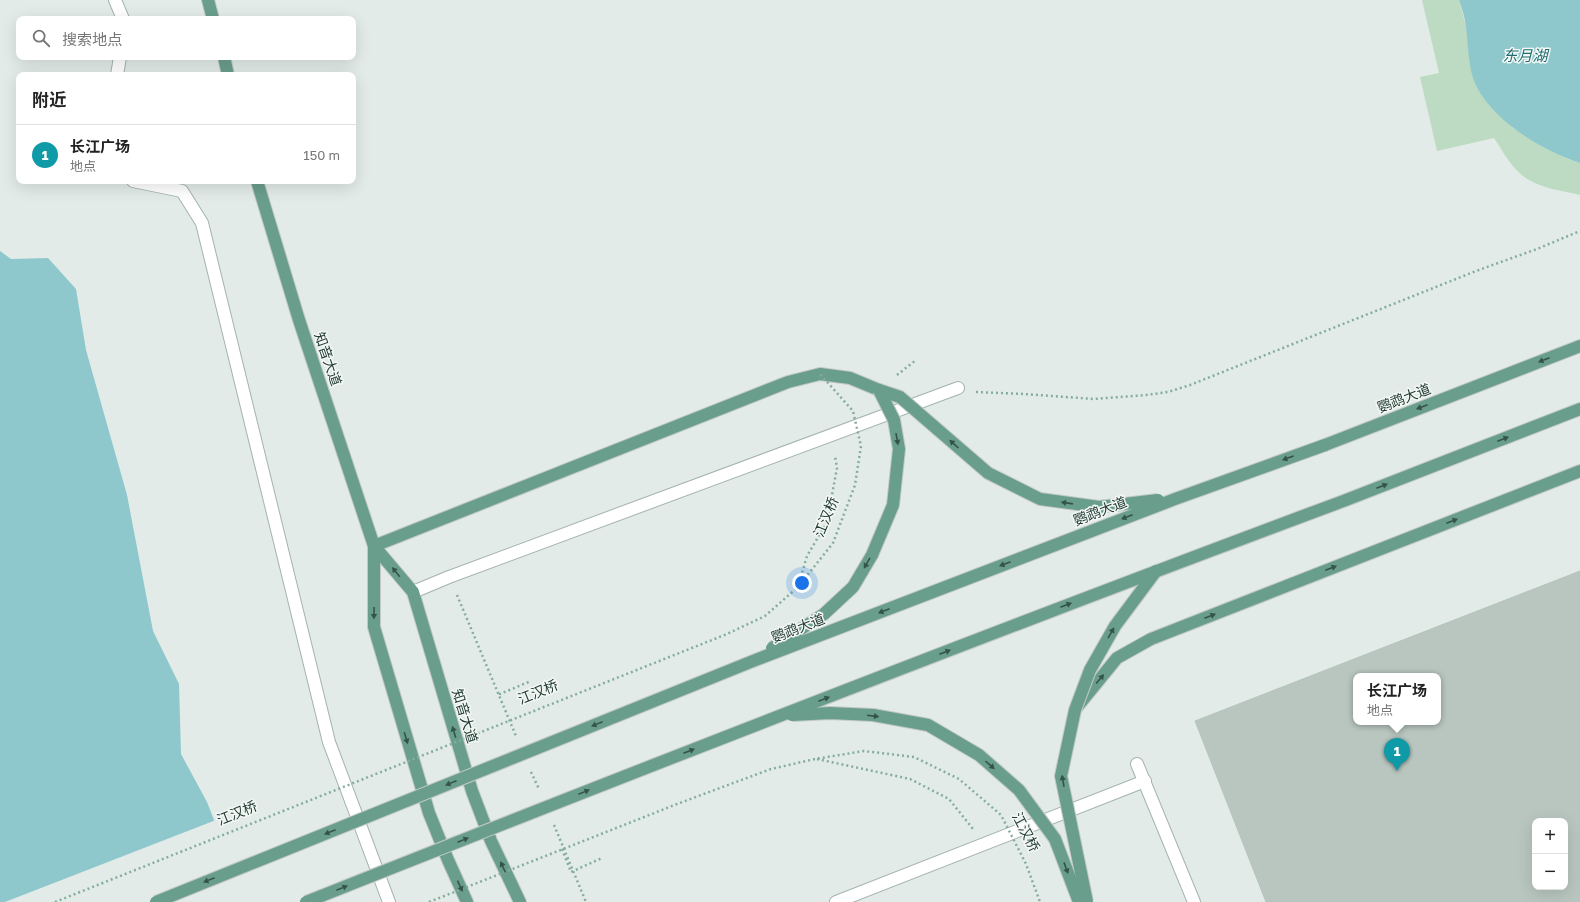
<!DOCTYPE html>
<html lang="zh">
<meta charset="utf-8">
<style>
:root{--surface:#fff;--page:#f6f6f6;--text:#222;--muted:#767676;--line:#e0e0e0;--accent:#7c493f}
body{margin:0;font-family:"Golos Text","Noto Sans SC",sans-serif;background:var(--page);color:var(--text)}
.controls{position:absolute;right:12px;bottom:12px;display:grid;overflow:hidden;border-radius:8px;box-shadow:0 4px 16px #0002}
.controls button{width:36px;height:36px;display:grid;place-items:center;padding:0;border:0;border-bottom:1px solid var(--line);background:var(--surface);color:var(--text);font:20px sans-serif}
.you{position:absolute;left:802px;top:583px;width:14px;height:14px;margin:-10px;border:3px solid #fff;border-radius:50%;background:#1a73e8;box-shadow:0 0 0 6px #1a73e833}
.badge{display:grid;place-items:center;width:26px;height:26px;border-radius:50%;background:var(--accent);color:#fff;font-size:13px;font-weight:700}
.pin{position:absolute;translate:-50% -33px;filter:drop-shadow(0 1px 2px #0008)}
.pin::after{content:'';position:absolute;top:21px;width:14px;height:12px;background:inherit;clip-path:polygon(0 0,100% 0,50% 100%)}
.popup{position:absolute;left:1353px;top:673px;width:88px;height:52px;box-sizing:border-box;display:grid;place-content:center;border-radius:8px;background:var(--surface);filter:drop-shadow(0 1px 3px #0005);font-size:13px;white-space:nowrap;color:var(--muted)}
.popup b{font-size:15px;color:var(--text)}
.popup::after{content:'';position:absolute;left:50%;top:100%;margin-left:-8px;border:8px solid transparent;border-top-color:var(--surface)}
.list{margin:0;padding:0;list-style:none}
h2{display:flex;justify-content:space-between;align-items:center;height:52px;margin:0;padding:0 16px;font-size:17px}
h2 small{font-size:13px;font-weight:400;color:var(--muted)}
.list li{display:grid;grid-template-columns:26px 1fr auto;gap:12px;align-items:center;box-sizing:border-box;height:60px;padding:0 16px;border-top:1px solid var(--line)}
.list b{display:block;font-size:15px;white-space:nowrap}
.list p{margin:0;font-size:13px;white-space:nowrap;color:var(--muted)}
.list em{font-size:13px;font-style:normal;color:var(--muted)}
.icon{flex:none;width:22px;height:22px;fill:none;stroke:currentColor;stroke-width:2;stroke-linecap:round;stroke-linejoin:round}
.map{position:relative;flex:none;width:1580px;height:902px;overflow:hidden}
.search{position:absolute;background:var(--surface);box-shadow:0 4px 16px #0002;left:16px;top:16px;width:340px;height:44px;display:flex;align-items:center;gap:10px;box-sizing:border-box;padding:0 14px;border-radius:8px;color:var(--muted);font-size:15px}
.panel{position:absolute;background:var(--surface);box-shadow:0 4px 16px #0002;left:16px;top:72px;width:340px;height:112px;border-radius:8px}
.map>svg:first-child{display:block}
.green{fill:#bddbc2}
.water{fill:#8ec8cd}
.pier{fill:#e2ebe7}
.building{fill:#b8c6bf;stroke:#b5c5bd;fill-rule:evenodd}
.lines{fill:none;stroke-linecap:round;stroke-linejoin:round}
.minor-casing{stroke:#a5b3ad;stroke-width:14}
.major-casing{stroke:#c1c8c6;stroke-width:14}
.path{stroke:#85ad9d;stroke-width:2.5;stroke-dasharray:2 3;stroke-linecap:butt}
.minor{stroke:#fff;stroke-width:12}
.major{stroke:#6a9e8c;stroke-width:12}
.major-bridge-casing{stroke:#c1c8c6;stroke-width:14;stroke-linecap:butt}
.path-bridge{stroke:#85ad9d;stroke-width:2.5;stroke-dasharray:2 3;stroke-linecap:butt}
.major-bridge{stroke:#6a9e8c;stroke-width:12}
.oneway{fill:#355449}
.labels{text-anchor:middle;stroke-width:3;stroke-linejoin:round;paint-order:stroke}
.street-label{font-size:14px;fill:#233b33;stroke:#f3f8f5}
.water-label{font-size:15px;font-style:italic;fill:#216c73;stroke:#f3f8f5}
</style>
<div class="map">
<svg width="1580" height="902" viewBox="0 0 1580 902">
<rect width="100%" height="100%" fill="#e2ebe7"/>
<path class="green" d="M1422,0H1459L1466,26L1470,64L1482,95L1513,128L1568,159L1580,163V195C1564,191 1544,189 1529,180C1513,171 1504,153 1494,138L1437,151L1420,77L1439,73Z"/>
<g class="water">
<path d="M1459,0H1580V163C1541,150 1487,118 1473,78C1468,61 1468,44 1466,27C1465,18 1462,9 1459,0Z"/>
<path d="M0,251L11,259L48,258L76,289L86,350L127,495L153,631L179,684L181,754L207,802L246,902H0Z"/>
</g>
<path class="pier" d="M216,820L248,902H5Z"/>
<path class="building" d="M1580,571V902H1266L1195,721ZM1356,676H1438V722H1356ZM1535,821H1565V887H1535Z"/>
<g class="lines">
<defs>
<g id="minor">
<path d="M115,0L123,19"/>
<path d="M117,75L120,57"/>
<path d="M133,181L182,191L202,223L329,742L389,902"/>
<path d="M413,592L449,577L958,388"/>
<path d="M1137,764L1194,902"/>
<path d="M836,902L1145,781"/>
</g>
<g id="major">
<path d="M208,0L213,19"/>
<path d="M224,57L228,75"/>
<path d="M257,181L299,320L374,546V627L429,813L448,860L467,902"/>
<path d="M1325,445L1580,346"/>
<path d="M1346,500L1580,409"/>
<path d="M374,546L788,382L820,374L850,378L879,390"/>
<path d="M374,546L413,592L472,791L491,841L520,902"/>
<path d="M1077,707L1117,658L1151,639L1580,471"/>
</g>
</defs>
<use href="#minor" class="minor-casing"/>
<use href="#major" class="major-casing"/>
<g class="path">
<path d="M897,375L916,360"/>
<path d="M976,392L1024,394L1094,399L1146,395L1168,392L1190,385L1476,271L1537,249L1580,231"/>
<path d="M798,587L807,556L827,522L837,468L835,456"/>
<path d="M457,595L516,736"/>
<path d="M500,695V694L531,681"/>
<path d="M531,772L539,789"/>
<path d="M554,825L586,902"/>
</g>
<use href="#minor" class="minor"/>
<use href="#major" class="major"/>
<defs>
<g id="major-bridge">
<path d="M879,390L900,397L988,473L1040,499L1099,507L1158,500"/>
<path d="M772,648L824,614L853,587L872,555L893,505L899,449L894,420L879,390"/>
<path d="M792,715L830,713L873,715L928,725L979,755L1019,790L1055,839L1079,902"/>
<path d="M156,902L753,661L1175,499L1325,445"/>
<path d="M306,902C651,765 997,630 1346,500"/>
<path d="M1087,902L1061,776L1075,710L1090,670L1115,626L1156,571"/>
</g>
</defs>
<use href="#major-bridge" class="major-bridge-casing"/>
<g class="path-bridge">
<path d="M817,759L910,779L949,799L973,829"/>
<path d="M562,849L571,872L602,858"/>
<path d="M55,902L727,634L765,616L798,587L833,543L855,485L861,446L853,411L820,374"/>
<path d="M429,902L677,804L771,769L815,759L864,751L914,757L959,779L1001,815L1026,864L1040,902"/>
</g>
<use href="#major-bridge" class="major-bridge"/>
</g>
<defs><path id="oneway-solid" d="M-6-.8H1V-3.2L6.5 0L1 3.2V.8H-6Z"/></defs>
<g class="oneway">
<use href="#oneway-solid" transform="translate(1544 360) rotate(159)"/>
<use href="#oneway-solid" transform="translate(1422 407) rotate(159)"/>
<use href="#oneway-solid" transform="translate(897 439) rotate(80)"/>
<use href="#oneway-solid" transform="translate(1503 439) rotate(-21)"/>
<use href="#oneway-solid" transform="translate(954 444) rotate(-138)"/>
<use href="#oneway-solid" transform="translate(1288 458) rotate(160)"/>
<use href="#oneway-solid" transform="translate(1382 486) rotate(-21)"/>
<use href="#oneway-solid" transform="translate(1067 503) rotate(-172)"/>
<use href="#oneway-solid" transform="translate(1127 517) rotate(159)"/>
<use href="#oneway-solid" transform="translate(1452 521) rotate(-21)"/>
<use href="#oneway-solid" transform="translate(867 563) rotate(120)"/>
<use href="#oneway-solid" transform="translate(1005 564) rotate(159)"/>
<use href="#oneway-solid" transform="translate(1331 568) rotate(-21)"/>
<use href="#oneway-solid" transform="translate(396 572) rotate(-129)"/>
<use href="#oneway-solid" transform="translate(1066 605) rotate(-21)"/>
<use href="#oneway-solid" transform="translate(884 611) rotate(159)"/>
<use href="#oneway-solid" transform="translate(374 613) rotate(91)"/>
<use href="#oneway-solid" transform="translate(1210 616) rotate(-21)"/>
<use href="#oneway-solid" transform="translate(1111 633) rotate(-60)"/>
<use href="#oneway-solid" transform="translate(945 652) rotate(-21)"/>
<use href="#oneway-solid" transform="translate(1100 679) rotate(-50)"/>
<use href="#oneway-solid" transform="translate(824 699) rotate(-21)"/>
<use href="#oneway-solid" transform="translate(873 716) rotate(7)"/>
<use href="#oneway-solid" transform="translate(597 724) rotate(158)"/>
<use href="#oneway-solid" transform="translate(454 732) rotate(-107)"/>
<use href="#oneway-solid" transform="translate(406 738) rotate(73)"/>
<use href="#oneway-solid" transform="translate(689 751) rotate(-21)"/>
<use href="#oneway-solid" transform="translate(990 765) rotate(41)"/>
<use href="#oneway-solid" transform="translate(1063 781) rotate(-100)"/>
<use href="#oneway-solid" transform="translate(451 783) rotate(158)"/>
<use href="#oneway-solid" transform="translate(584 792) rotate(-22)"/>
<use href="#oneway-solid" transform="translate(330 832) rotate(158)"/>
<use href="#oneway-solid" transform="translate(463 840) rotate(-22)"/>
<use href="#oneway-solid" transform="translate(503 867) rotate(-114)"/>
<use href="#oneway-solid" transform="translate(1066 868) rotate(70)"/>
<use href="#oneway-solid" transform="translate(209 880) rotate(158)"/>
<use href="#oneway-solid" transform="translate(460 886) rotate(65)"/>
<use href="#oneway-solid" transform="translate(342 888) rotate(-22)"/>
</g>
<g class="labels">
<g class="street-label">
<text transform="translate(328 359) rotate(71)" y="5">知音大道</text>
<text transform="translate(1404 398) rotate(-21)" y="5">鹦鹉大道</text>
<text transform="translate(1100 511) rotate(-21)" y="5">鹦鹉大道</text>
<text transform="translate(826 517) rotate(-67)" y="5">江汉桥</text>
<text transform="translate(798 628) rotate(-21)" y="5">鹦鹉大道</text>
<text transform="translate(538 692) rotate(-22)" y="5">江汉桥</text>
<text transform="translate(465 716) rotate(73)" y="5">知音大道</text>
<text transform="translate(237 813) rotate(-22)" y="5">江汉桥</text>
<text transform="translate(1026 832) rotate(62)" y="5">江汉桥</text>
</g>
<g class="water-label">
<text x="1525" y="61">东月湖</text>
</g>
</g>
</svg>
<div class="controls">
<button>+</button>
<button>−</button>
</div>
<div class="you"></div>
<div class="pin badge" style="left:1397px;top:771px;background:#0f9aa8">1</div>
<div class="popup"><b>长江广场</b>地点</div>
<div class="search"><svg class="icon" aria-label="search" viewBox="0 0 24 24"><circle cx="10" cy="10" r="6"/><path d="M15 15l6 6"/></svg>搜索地点</div>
<section class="panel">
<h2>附近<small></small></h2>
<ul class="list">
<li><span class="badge" style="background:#0f9aa8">1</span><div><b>长江广场</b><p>地点</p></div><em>150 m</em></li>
</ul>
</section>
</div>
